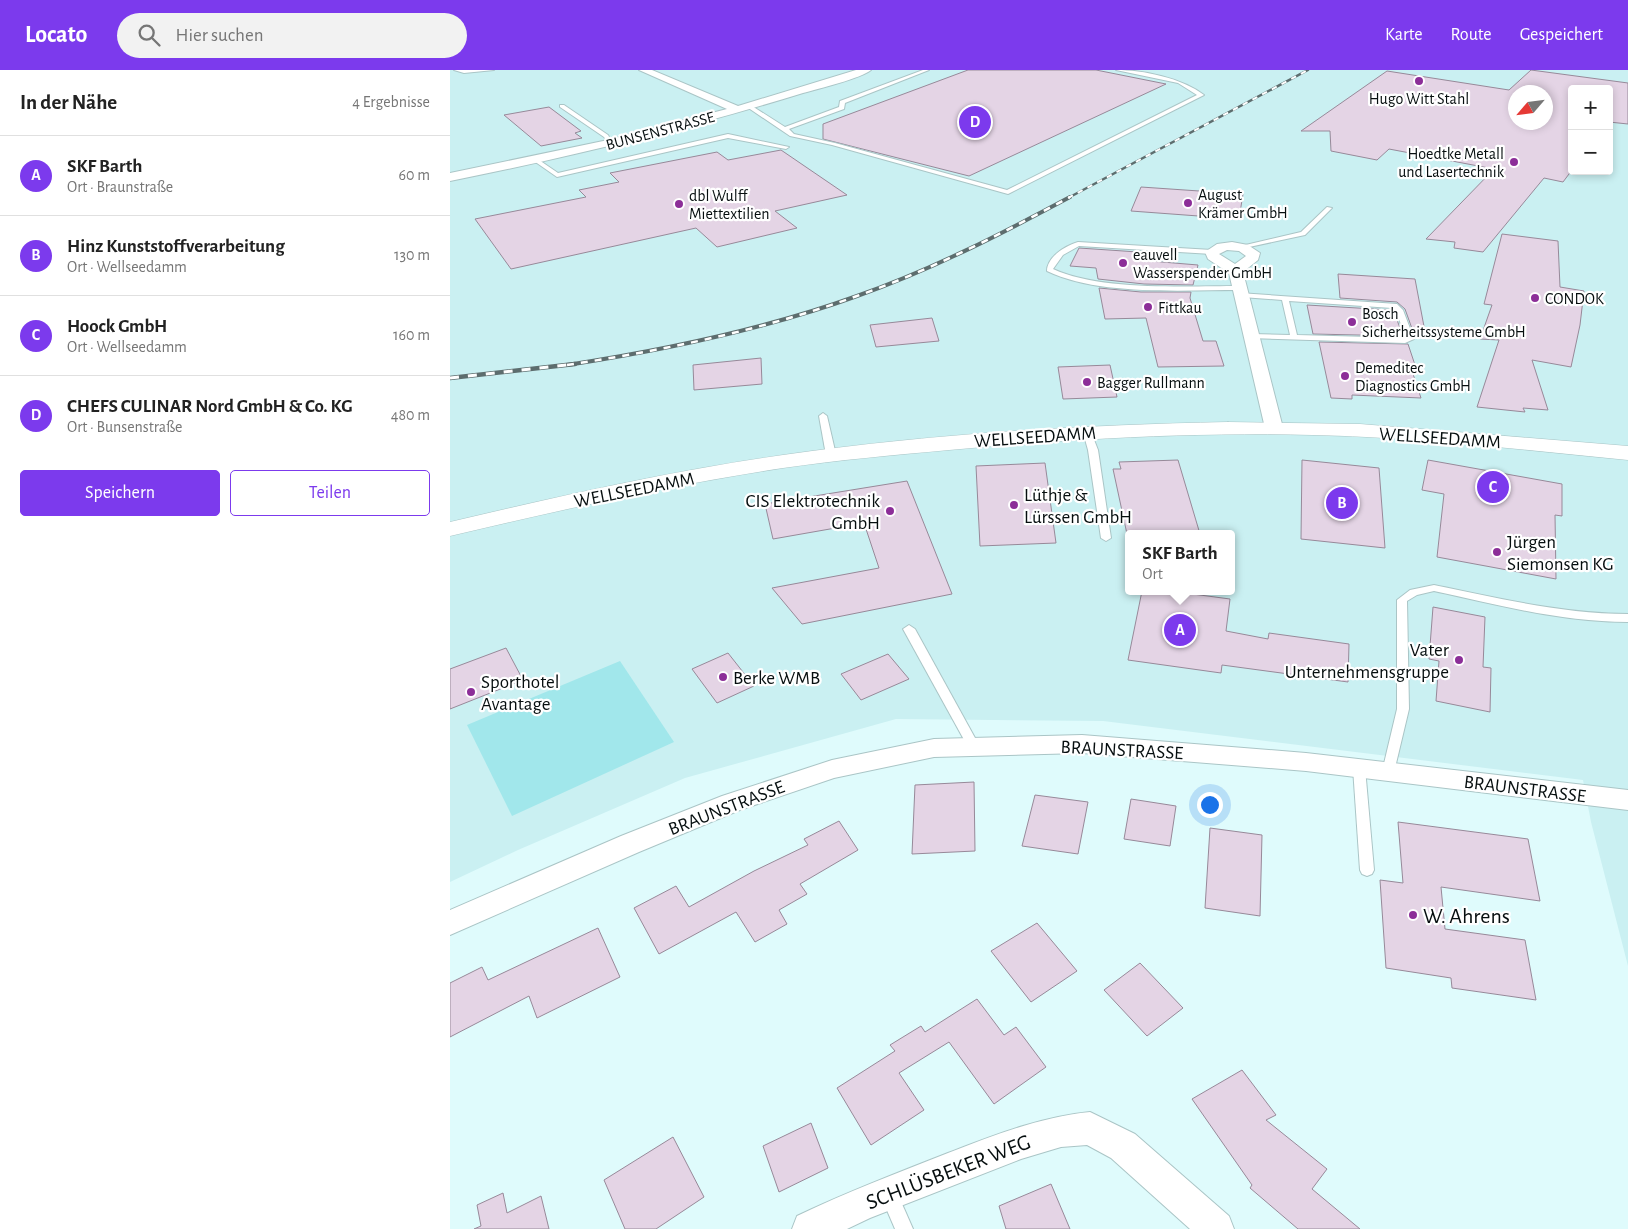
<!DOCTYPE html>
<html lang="de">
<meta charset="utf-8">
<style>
:root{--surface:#fff;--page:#f2f2f2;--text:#222;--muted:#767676;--line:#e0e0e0;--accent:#7c3aed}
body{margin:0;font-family:"Alegreya Sans",sans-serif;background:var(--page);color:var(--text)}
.controls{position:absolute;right:15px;top:15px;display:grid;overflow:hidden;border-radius:5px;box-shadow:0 2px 8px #0003}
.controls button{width:45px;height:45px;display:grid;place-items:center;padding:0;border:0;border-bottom:1px solid var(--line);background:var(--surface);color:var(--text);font:25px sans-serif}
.compass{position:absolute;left:1058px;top:15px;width:45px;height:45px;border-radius:50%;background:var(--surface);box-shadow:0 2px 8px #0003;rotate:242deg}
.you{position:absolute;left:759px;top:734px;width:18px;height:18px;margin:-12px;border:4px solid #fff;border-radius:50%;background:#1a73e8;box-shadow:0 0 0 8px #1a73e833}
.badge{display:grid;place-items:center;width:32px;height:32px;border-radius:50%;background:var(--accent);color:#fff;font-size:16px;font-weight:700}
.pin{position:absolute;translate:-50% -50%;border:2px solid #fff;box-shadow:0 1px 5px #0006}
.popup{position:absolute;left:675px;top:460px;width:110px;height:65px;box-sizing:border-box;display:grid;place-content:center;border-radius:5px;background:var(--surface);filter:drop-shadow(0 1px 4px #0005);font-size:16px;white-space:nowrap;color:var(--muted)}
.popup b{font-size:19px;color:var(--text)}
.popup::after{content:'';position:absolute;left:50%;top:100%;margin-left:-10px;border:10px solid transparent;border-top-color:var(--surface)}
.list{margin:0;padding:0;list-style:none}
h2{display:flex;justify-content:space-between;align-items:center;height:65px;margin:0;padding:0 20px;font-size:21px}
h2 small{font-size:16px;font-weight:400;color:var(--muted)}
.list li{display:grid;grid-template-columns:32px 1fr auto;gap:15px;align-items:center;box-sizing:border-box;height:80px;padding:0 20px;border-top:1px solid var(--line)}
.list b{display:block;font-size:19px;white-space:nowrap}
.list p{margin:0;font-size:16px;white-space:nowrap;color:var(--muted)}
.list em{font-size:16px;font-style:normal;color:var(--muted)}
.actions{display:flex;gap:10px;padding:15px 20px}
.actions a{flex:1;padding:11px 0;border:1px solid var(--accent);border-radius:5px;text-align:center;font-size:18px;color:var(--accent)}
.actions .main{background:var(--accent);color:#fff}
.icon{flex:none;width:28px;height:28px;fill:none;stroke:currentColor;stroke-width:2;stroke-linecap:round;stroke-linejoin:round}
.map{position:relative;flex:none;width:1178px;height:1159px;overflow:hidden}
header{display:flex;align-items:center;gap:30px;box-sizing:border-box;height:70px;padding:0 25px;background:var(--accent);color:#fff}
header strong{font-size:24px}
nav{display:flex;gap:28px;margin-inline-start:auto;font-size:18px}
.search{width:350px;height:45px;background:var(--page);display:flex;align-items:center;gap:12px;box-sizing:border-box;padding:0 18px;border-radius:28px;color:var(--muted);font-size:19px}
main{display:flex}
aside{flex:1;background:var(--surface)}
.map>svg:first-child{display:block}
.built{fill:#caf0f2;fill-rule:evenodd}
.green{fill:#a1e7eb}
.building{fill:#e4d4e5;stroke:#978999;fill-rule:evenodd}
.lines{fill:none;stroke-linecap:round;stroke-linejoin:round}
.lane-casing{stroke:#aac5c6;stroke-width:2}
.street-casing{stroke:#aac5c6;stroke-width:2}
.secondary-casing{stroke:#aac5c6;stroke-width:1}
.lane{fill:#fff;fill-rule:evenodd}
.street{fill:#fff;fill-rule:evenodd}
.secondary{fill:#fff;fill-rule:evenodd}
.rail-far2-casing{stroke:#5d6d6e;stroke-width:2.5}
.rail-far1-casing{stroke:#5d6d6e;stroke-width:4}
.rail-casing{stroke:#5d6d6e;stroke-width:4.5}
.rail-far2{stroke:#fff;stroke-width:2;stroke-dasharray:5.5;stroke-linecap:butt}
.rail-far1{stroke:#fff;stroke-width:2.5;stroke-dasharray:7;stroke-linecap:butt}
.rail{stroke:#fff;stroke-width:3;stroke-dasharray:9;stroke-linecap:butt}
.poi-dot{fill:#8c2e98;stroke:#fff;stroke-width:2}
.labels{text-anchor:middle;stroke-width:4.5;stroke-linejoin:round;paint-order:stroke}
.far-poi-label{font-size:16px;fill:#060e0f;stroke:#fff;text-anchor:start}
.far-street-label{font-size:16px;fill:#060e0f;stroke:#fff}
.street-label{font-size:19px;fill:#060e0f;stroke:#fff}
.poi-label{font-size:19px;fill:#060e0f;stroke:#fff;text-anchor:start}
.near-poi-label{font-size:22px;fill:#060e0f;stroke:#fff;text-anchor:start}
.near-street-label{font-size:22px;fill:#060e0f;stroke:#fff}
</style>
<header>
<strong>Locato</strong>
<div class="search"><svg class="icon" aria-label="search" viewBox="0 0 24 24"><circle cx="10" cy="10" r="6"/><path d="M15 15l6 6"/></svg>Hier suchen</div>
<nav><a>Karte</a><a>Route</a><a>Gespeichert</a></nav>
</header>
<main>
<aside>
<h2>In der Nähe<small>4 Ergebnisse</small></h2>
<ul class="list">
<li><span class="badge">A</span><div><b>SKF Barth</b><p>Ort · Braunstraße</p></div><em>60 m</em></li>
<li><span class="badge">B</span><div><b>Hinz Kunststoffverarbeitung</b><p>Ort · Wellseedamm</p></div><em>130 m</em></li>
<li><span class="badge">C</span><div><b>Hoock GmbH</b><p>Ort · Wellseedamm</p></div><em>160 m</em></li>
<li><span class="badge">D</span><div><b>CHEFS CULINAR Nord GmbH &amp; Co. KG</b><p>Ort · Bunsenstraße</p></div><em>480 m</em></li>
</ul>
<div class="actions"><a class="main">Speichern</a><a>Teilen</a></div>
</aside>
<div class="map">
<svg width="1178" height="1159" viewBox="0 0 1178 1159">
<rect width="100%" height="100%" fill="#dffbfc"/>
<path class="built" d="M0,0H1178V896L1141,752L1133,710L653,651L446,649L235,708L68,780L0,812ZM1122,19H1159V101H1122ZM1066,22H1096V52H1066ZM679,464H781V521H679Z"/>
<path class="green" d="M170,591L224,672L62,746L17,655Z"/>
<g class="building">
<path d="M518,0H646L716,14L519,106L373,69V54Z"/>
<path d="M1081,0L1178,13V54L1159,52V19H1122V100L1113,112L1094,108L1033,182L1004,178L1005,172L976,169L1044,99L939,79L927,90L881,81L880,61H851L937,1L1059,20ZM1066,22H1096V52H1066Z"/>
<path d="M99,37L131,61L125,63L132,68L91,76L54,45Z"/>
<path d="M331,80L397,125L325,141L347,158L267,177L246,158L61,199L25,149L136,127L129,120L169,112L160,103L267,82L278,90Z"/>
<path d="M691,117L793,124L789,149L681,141Z"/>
<path d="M1052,164L1108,171L1110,217L1134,221L1130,255L1121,297L1082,290L1098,340L1073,338L1075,342L1027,337L1049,270L1030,269L1042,235L1034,234Z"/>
<path d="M629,178L703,183L700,191L748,195L743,215L694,214L648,209L646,198L620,196Z"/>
<path d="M888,204L965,209L976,267H965L955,239L947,232L890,228Z"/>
<path d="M649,218L691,222H741L740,228L753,271H766L774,296L708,297L696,248L655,249Z"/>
<path d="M857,235L941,240L944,242L953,266L863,264Z"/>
<path d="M482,248L489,271L426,277L420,255Z"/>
<path d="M869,272L958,274L967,301H962L971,328L902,325V329L881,328Z"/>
<path d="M311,288L312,314L244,320L243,295Z"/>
<path d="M660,295L667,327L613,329L608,297Z"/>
<path d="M728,390L750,464H677L663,399H671L669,392Z"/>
<path d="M852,390L929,398L935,478L851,469Z"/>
<path d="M978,390L1112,414V446L1105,445L1106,509L987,487L994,424L972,420Z"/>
<path d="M595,393L606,473L530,476L526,396Z"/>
<path d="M457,411L502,524L352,554L322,518L429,498L414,453L323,469L315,434Z"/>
<path d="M692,521H720L780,529L776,561L818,569L819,563L899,574L898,612L772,595L771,603L678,590Z"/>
<path d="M983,537L1035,547L1033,597L1041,598L1040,642L986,631L989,591L979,589Z"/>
<path d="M56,578L73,610L0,639V599Z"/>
<path d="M278,583L304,616L267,633L242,599Z"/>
<path d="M438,584L459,609L411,630L391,604Z"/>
<path d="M524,712L525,781L462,784L465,715Z"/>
<path d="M585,725L638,732L628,784L572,776Z"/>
<path d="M681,729L726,736L720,776L674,769Z"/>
<path d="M389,751L408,780L350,814L357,824L329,840L337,854L305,872L286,842L209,884L184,838L226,816L239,837L304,801L358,775L354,769Z"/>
<path d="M948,752L1078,769L1090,831L991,817L995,859L1075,870L1086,930L1002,918L1001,908L936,898L930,810L953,813Z"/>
<path d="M760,758L812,765L810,846L755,838Z"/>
<path d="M587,853L627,901L581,932L541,881Z"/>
<path d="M148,858L170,907L87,948L79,926L0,967V913L32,897L38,910Z"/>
<path d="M690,893L733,938L697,966L654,920Z"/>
<path d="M527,929L554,965L566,957L596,997L544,1034L499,972L449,1003L474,1040L421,1075L387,1018L445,981L440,975L471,956L475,962Z"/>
<path d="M792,1000L826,1045L816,1050L877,1099L862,1119L910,1159H848L800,1118L802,1115L742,1029Z"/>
<path d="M361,1053L378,1098L329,1122L313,1076Z"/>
<path d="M223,1067L254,1127L206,1159H175L154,1110Z"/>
<path d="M601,1114L620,1159H556L549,1136Z"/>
<path d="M53,1123L57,1143L91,1126L99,1159H24L31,1156L27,1135Z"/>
</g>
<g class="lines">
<defs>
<g id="lane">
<path d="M4,0H44L14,3Z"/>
<path d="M473,0H479L395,33L394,39L339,59L344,64L385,73L557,120L747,25L728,13L666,0C693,0 732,8 754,25L558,124L382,75L340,66L297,37L302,36L335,57L389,37L390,31Z"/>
<path d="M110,35H114L158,65L163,74H159L154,67L110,37Z"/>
<path d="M278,64L339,77L336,79L278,68L107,107L84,91L89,90L108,103Z"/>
<path d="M877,137L882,138L855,165L790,179L787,177L851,162Z"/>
<path d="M628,172L762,180L765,182L762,184L629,176L613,185L603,199C650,221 737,216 790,216L794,218L790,220C732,220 649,226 597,201C597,187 615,176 628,172Z"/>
<path d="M789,223L947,234L953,240L964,269L955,273L799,268L798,266L802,264L840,265L832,230L792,227H789ZM839,231L942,238L946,241L956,268L847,265Z"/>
<path d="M373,343L377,346L386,385L381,388L376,385L369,346Z"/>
<path d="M637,359L641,362L648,380L661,468L656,471L651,468L638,380L633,362Z"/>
<path d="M984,515C1048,528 1112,544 1178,544V552C1112,552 1048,535 984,521L967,525L957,531L959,639L944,702L942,705H934L932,702L947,639V530L960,520Z"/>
<path d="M459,555L465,559L530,677L528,680H520L518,677L453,559Z"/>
<path d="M909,693L913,695L915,698L924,800L922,804L917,806L912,804L910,800L903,698L905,695Z"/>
<path d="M439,1115L445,1118L463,1159H445L430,1124L433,1118Z"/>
</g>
<g id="street">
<path d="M189,0H202L288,36L406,0H421C412,8 368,19 353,23C237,59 119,87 0,111V103L158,70L277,39Z"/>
<path d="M782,172L798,175L810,183L808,190L793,202L833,358L830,362L824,363L818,362L815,358L779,203L758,189L755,182L767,174ZM777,180L789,181L796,186L785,194L769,184Z"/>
<path d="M632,665L856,683L1178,720V740L856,701L632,683L484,687L384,708L290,740L189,782L0,865V840L171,766L272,726L382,690L484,669Z"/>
<path d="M640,1042L685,1064L779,1146L784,1159H740L661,1088L637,1075L611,1077L571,1089L420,1148L397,1159H342L347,1146C397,1122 447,1103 498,1083C545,1065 590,1047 640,1042Z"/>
</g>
<path id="secondary" d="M778,352L910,354L1178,376V390C1073,380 968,367 863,365C741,362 620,369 499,380C444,385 388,390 333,398C221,415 110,440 0,466V452C110,426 221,401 333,385C480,364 630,355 778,352Z"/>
</defs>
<use href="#lane" class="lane-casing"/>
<use href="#street" class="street-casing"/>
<use href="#secondary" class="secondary-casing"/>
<use href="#lane" class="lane"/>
<use href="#street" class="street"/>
<use href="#secondary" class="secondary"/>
<defs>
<path id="rail-far2" d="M618,128L858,0"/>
<path id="rail-far1" d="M117,295C215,280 313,260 407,226C481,200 551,164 620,127"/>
<path id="rail" d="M0,308L125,294"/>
</defs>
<use href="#rail-far2" class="rail-far2-casing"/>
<use href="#rail-far1" class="rail-far1-casing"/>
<use href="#rail" class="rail-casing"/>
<use href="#rail-far2" class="rail-far2"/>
<use href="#rail-far1" class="rail-far1"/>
<use href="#rail" class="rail"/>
</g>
<g class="poi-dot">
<circle cx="969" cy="11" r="5"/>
<circle cx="1064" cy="92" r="5"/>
<circle cx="738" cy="133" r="5"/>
<circle cx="229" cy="134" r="5"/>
<circle cx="673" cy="193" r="5"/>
<circle cx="1085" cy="228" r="5"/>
<circle cx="698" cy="237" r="5"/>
<circle cx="902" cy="252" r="5"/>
<circle cx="895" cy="306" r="5"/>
<circle cx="637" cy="312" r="5"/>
<circle cx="564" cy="435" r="5"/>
<circle cx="440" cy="441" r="5"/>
<circle cx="1047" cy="482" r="5"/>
<circle cx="1009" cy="590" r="5"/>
<circle cx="273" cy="607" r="5"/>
<circle cx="21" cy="622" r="5"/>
<circle cx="963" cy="845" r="5"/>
</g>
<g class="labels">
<g class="far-poi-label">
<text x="969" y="34" text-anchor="middle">Hugo Witt Stahl</text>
<text x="1054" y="89" text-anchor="end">Hoedtke Metall<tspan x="1054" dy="18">und Lasertechnik</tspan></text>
<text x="748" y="130">August<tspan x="748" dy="18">Krämer GmbH</tspan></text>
<text x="239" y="131">dbl Wulff<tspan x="239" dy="18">Miettextilien</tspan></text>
<text x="683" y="190">eauvell<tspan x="683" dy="18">Wasserspender GmbH</tspan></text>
<text x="1095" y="234">CONDOK</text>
<text x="708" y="243">Fittkau</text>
<text x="912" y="249">Bosch<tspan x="912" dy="18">Sicherheitssysteme GmbH</tspan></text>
<text x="905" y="303">Demeditec<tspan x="905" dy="18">Diagnostics GmbH</tspan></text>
<text x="647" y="318">Bagger Rullmann</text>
</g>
<g class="far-street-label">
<text transform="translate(210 60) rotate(-15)" y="6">BUNSENSTRASSE</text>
</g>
<g class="street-label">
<text transform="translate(585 366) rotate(-4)" y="7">WELLSEEDAMM</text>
<text transform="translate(990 367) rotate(4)" y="7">WELLSEEDAMM</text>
<text transform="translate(184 419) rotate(-11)" y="7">WELLSEEDAMM</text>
<text transform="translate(672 679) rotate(3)" y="7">BRAUNSTRASSE</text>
<text transform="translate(1075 718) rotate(7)" y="7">BRAUNSTRASSE</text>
<text transform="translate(276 737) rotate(-21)" y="7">BRAUNSTRASSE</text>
</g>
<g class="poi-label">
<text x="574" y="431">Lüthje &amp;<tspan x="574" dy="22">Lürssen GmbH</tspan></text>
<text x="430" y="437" text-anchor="end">CIS Elektrotechnik<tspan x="430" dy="22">GmbH</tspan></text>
<text x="1057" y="478">Jürgen<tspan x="1057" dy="22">Siemonsen KG</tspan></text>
<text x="999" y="586" text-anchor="end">Vater<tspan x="999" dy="22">Unternehmensgruppe</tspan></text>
<text x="283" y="614">Berke WMB</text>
<text x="31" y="618">Sporthotel<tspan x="31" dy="22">Avantage</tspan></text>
</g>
<g class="near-poi-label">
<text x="973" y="853">W. Ahrens</text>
</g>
<g class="near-street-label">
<text transform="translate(498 1101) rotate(-21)" y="8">SCHLÜSBEKER WEG</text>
</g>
</g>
</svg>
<div class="controls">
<button>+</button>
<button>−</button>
</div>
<svg class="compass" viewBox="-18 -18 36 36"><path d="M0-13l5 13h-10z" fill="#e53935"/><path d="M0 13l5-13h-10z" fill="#767676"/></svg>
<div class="you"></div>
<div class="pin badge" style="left:730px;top:560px">A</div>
<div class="popup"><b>SKF Barth</b>Ort</div>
<div class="pin badge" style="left:892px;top:433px">B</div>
<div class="pin badge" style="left:1043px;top:417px">C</div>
<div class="pin badge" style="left:525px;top:52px">D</div>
</div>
</main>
